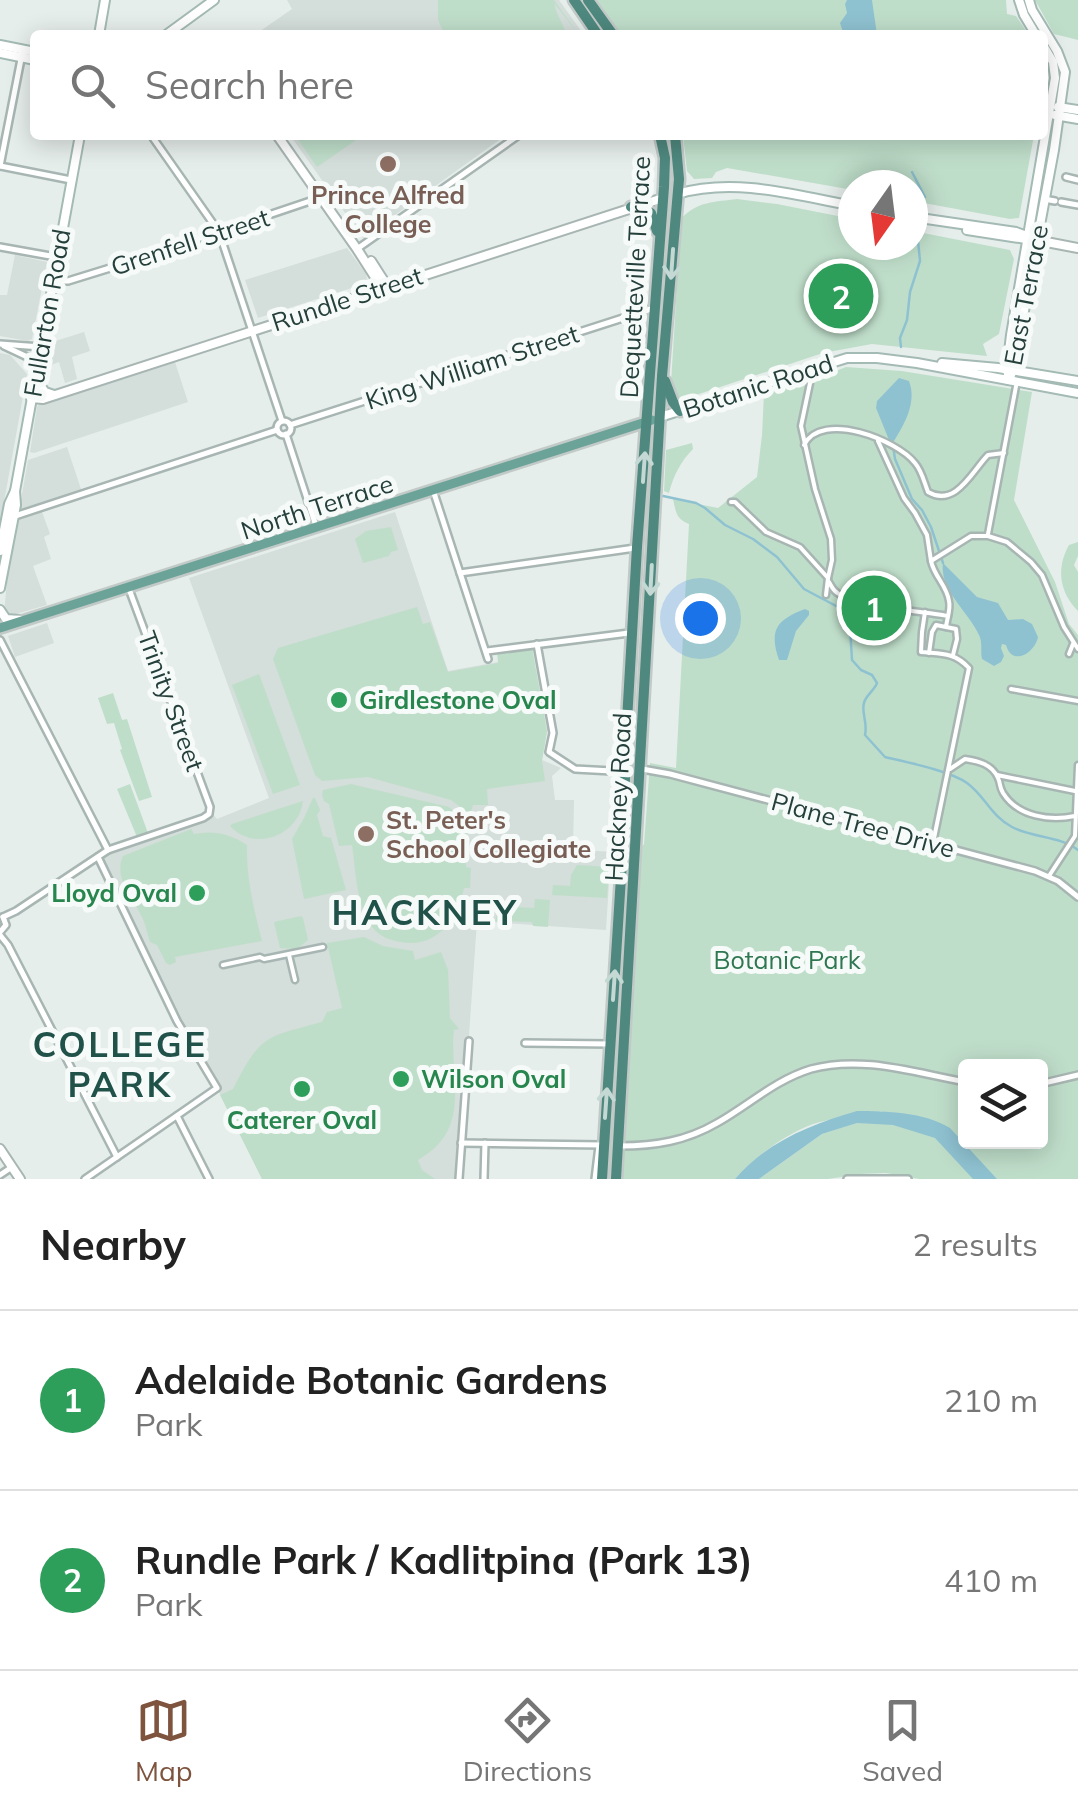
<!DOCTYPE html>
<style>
:root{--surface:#fff;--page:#f2f2f2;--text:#222;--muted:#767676;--line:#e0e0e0;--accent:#7e543f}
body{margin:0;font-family:Mulish,sans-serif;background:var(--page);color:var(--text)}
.controls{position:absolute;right:30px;bottom:30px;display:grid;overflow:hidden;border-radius:10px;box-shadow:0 5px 25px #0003}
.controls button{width:90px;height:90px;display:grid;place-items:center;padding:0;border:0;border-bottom:2px solid var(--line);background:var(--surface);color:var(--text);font:50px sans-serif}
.compass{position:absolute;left:838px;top:170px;width:90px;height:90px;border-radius:50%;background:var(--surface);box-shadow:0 5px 25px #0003;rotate:194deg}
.you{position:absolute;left:700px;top:618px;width:35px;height:35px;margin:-25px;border:8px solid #fff;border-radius:50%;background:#1a73e8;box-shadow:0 0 0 15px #1a73e833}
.badge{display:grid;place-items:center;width:65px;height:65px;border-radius:50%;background:var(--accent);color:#fff;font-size:32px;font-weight:700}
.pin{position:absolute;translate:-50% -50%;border:5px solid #fff;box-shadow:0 2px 10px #0006}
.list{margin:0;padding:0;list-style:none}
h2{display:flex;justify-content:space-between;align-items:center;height:130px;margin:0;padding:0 40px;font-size:42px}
h2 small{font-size:32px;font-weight:400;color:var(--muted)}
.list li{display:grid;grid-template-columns:65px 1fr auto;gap:30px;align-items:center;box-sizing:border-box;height:180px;padding:0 40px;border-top:2px solid var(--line)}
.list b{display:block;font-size:38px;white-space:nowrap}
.list p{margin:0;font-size:32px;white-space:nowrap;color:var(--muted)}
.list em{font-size:32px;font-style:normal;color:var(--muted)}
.icon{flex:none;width:55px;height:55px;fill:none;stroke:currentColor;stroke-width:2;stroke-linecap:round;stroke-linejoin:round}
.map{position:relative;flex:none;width:1078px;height:1179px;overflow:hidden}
.search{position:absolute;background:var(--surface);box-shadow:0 5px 25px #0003;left:30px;right:30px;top:30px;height:110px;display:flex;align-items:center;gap:25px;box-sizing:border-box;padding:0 35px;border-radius:10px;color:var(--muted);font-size:38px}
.sheet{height:490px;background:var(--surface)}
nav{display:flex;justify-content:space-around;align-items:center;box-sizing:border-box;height:140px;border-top:2px solid var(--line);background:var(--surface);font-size:28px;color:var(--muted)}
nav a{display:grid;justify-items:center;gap:5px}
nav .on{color:var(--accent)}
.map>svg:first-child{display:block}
.built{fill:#d4deda}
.green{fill:#bfdeca;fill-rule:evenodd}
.water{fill:#8fc2d1}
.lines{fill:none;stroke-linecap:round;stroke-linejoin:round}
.stream{stroke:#8fc2d1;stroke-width:2.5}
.pedestrian-casing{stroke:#a8b6b3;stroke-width:9}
.minor-casing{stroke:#a8b6b3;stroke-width:10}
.tertiary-casing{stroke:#a8b6b3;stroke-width:12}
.secondary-casing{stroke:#a4bab4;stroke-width:12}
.primary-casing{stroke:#c2cac8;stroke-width:14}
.trunk-casing{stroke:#c2cac8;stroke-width:15}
.pedestrian{stroke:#fff;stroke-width:4}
.minor{stroke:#fff;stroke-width:5}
.tertiary{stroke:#fff;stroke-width:8}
.secondary{stroke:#fff;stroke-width:8}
.primary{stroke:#6ba399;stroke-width:9}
.trunk{stroke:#4e887e;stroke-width:10}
.oneway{stroke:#c4d8d4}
.education-dot{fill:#8d6e63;stroke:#f6faf9;stroke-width:4}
.leisure-dot{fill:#2e9e5b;stroke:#f6faf9;stroke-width:4}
.labels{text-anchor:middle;stroke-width:10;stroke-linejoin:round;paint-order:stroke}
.education-label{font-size:25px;font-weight:bold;fill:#785e54;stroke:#f6faf9}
.street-label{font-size:25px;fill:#25403b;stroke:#f6faf9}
.leisure-label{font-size:25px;font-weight:bold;fill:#27864d;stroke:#f6faf9;text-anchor:start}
.park-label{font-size:25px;fill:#2f7750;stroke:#f6faf9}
.district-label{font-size:35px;font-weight:bold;letter-spacing:2.5px;fill:#20524a;stroke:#f6faf9}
</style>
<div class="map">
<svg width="1078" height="1179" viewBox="0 0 1078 1179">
<rect width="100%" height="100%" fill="#e6eeeb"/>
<g class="built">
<path d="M287,0H559L584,35H257L256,34L292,9Z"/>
<path d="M290,135H506L363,238Z"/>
<path d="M347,248L366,274L367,280L364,284L258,318L245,280Z"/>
<path d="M15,255L47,262L32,339L28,341L0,336V295H7Z"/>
<path d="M84,332L90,351L72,357L77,379L65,383L59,362L46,367L47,346L49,343Z"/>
<path d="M0,353L10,355L27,374L0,524Z"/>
<path d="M174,359L188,402L34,453L30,452L37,407L40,403Z"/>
<path d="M67,447L83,495L41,509L50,534L44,537L51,559L33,566L47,605L9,616L4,612L8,573L28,460Z"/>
<path d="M395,512L448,671L498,662L501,675L536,670L547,732L542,760L561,768L552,776L555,800H574L573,849L611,852L606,930L477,921L459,1179H262L217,1088L177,1021L98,857L211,812L217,819L269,798L189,578Z"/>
<path d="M47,623L54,643L15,657L8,636Z"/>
</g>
<g class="green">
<path d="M438,0H554L579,35L555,4C554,10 564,26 567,35H445L438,20Z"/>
<path d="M597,0H1006L1007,14L1016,16L1029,35H621Z"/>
<path d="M1035,0H1078V40L1054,34Z"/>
<path d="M295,135H352L356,140L317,167Z"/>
<path d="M683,135H1034L1019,218L1010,219L913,201V185H853V190L727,168L716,172L712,178L694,179L687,171Z"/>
<path d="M737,199L777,204L853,219V245H913V231L1010,250L1014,259L999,334L983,344L987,356L872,344L823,353L678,401L671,383L681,219C697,201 715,202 737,199Z"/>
<path d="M846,367L902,371L1032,392L1014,500L1055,582L1069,624L1078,635V1179H919L886,1173L861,1174L828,1179H759L822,1134L856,1123L883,1111C863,1115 841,1117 820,1122C792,1129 754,1157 735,1179H619L637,887C643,874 634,854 644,844L650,763L676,768L689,524C676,519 676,512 673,499L718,508L757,477L762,435L764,393L808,379L813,380ZM966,1066H1040V1142H966Z"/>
<path d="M692,443L693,449C681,461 673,476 669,493L664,491L666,450Z"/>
<path d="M391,527L398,550L391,552L389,556L363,563L355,539L366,531Z"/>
<path d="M1078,542V556L1074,565L1078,572V611C1059,592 1056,568 1069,545Z"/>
<path d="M417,607L423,624L430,622L448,672L498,663L497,652L532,647L547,731L542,761L545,781L487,789L488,805H473L471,812H467L451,800L368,777L322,781L315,775L273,659L278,648Z"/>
<path d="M259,674L300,785L273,794L232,685Z"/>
<path d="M113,693L122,720L127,719L152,797L139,801L120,750L122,749L114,723L107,724L98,698Z"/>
<path d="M130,784L148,833L137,837L117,789Z"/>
<path d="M351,784L449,807C457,815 469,824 467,837L464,838L466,867L471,868L470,888H464C457,920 436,949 401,942C390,940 380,937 373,928C356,906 356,872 352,845L339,846L329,804L324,801L322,795L323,790Z"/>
<path d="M313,798H315L320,810L317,815L323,836L331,838L346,890L304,899L292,839L304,818Z"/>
<path d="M303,801C299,835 255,853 230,826L232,824Z"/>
<path d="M191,829L194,834C213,830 231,834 247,845C246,877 254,910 262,941L175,957L176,962L170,965L166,963L157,945L150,942C147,933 146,925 142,917C133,898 113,878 123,856Z"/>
<path d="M577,865L609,867L607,898L552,895L553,885L570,886L571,875Z"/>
<path d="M535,899L550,900L548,927L533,926L532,922L495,921L500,906L534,908Z"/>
<path d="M301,916L303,918L308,940L297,949L280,948L274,922Z"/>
<path d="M364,937L383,946L413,951L415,960L441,952L448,970L450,1018L459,1029L454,1030L453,1040C453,1089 468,1132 418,1160L422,1170L435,1179H262L220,1095L233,1089C260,1035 266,1037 322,1022L327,1012L342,1008L327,943Z"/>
</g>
<g class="water">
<path d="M847,0H872L877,35H844L840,23L847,13L845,4Z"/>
<path d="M899,378L909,381C917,402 905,423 894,441L889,440L876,408L877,401Z"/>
<path d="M943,563L977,597L998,603L1008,620L1023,619L1032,624L1038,637C1035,653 1012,667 1006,645L1002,644L1001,648L1004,656L1001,662L994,666L982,659C980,651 983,643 979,635C969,612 939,590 943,563Z"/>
<path d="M805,609L809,611V615L796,631L787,660H779C769,630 776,620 805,609Z"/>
<path d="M857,1111C886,1111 924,1112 950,1128L997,1179H973L935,1138L893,1125L857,1123L822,1134L759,1179H735C766,1142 812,1124 857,1111Z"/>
</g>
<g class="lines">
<g class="stream">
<path d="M912,172L925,197"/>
<path d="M901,347L900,338L907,320L910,292L920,261L918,241"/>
<path d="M892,439L895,459L912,499L922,510L931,527L943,563"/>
<path d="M663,496L696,503L705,508L725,525L753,539L777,557L804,589L838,607L850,627L852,660L861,670L872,675L877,683C874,691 865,696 864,703C861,712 868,723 865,735L885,757C906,762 951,771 967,783C985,796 990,815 1012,827C1033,838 1060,836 1078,850"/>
</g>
<defs>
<g id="pedestrian">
<path d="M813,369L801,426L815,489L831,539L832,560L828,578"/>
<path d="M878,441L904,498L915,513L927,535L931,561L971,536H988L1007,542L1031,562L1042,575L1064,627L1078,649"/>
<path d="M804,445C822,410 897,440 915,463C922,471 924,482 928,492C956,508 972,471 988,455L1004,453"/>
<path d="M731,502H735L766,532L800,547L828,578L826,595"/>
<path d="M988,534L1017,381"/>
<path d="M829,582C832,587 833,591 839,594C861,609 920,610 948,616"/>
<path d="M925,612L922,632L921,652C941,654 954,652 969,668L933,843"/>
<path d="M946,627L956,629L957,639L953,655"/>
<path d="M929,653L932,632L936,625L946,627C947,618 951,609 949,601C947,586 934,576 931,561"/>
<path d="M1069,654L1073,644"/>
<path d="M1011,689L1078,701"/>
<path d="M950,769L965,759C978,761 992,764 998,778C1001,785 999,786 1003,793C1018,817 1050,821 1075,816"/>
<path d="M997,775L1075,791"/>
<path d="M1049,876L1075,836L1078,765"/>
<path d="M289,955L295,980"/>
<path d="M223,965L260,957L264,959L323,947"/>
</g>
<g id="minor">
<path d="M151,135L219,232L282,421"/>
<path d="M0,166L23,49"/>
<path d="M0,166L71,180"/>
<path d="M1066,177L1078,180"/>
<path d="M1044,199L1055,201"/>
<path d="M1061,202L1078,205"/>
<path d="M0,247L56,257"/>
<path d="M357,249L519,135"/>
<path d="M53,281H68L123,264L325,196"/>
<path d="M0,344L41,347"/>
<path d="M4,346L38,362"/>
<circle cx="284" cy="428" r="7"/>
<path d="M290,425L654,308"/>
<path d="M286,434L316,526"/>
<path d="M433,490L488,659"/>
<path d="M15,516L277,430"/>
<path d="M460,573L635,548"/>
<path d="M0,640L108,850"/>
<path d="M537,644L553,733L549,752L575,769L612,771L626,766"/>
<path d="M487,651L629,633"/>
<path d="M642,769L670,774L1035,871L1058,881L1078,897"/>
<path d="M3,917L16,911L108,850L203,818L209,814L210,807L129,589"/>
<path d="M0,932L6,925L3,917"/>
<path d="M0,935L8,945L117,1157"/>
<path d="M525,1043L610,1044"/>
<path d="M1040,1084L1078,1075"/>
<path d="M177,1116L209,1179"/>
<path d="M461,1143L602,1145"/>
<path d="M620,1146C655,1146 686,1141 717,1123C749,1105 775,1080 811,1069C862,1055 915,1073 966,1082"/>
<path d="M0,1175L12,1167"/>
<path d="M85,1179L217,1088L177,1021L98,857"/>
<path d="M459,1179L469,1041"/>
<path d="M484,1179L485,1143"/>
<path d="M595,1179L599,1146"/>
<path d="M847,1179H908"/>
</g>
<g id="tertiary">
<path d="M277,135L357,249L382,288"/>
<path d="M1036,240L1078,248"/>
<path d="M371,261L387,286"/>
<path d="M31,398L43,399L663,198"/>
<path d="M0,1149L20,1179"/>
</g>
<g id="secondary">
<path d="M1019,0L1024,15L1036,35"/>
<path d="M99,35L105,0"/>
<path d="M166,35L214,0"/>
<path d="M0,45L35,52"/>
<path d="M0,53L35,60"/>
<path d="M1058,107L1078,110"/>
<path d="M1055,115L1078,119"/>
<path d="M677,194C735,177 795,195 853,206"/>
<path d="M913,217L1016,232L1032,238"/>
<path d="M967,230L1032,240"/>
<path d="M942,363L998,368L1078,381"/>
<path d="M35,379L45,392L54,395"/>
<path d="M1009,380L1013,370L1054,150L1065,72L1057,51L1032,10L1029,0"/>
<path d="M1009,380L1007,369L1011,335L1055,78L1053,62L1043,45"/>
<path d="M660,417L847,358H877L917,363L1078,393"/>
<path d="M0,551L9,504L15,491"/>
<path d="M0,588L16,505L15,491L80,135"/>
<path d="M0,610L6,619L20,620"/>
</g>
<path id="primary" d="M0,628L652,420"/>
<g id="trunk">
<path d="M574,0L598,35"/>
<path d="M588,0L613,35"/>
<path d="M631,207L642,209L651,213L657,231"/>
<path d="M665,381L673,402L680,411"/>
<path d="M602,1179L622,861L627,721L637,547L664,187L665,158L660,135"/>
<path d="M616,1179L662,376L679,179L675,135"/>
</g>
</defs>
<use href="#pedestrian" class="pedestrian-casing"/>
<use href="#minor" class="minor-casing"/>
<use href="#tertiary" class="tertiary-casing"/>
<use href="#secondary" class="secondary-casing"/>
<use href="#primary" class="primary-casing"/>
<use href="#trunk" class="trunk-casing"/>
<use href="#pedestrian" class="pedestrian"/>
<use href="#minor" class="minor"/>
<use href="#tertiary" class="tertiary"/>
<use href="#secondary" class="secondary"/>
<use href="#primary" class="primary"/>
<use href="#trunk" class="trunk"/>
</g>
<defs><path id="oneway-shaft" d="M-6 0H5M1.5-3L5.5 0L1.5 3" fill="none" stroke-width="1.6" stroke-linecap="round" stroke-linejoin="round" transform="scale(2.5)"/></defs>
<g class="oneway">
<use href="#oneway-shaft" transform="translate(672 264) rotate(94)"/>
<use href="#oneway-shaft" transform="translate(644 467) rotate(-86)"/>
<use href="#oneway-shaft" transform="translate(651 580) rotate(93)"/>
<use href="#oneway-shaft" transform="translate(614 985) rotate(-86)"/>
<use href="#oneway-shaft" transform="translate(606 1103) rotate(-86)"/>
</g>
<g class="education-dot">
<circle cx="388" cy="164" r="10"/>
<circle cx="366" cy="834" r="10"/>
</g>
<g class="leisure-dot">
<circle cx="339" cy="700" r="10"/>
<circle cx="197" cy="893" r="10"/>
<circle cx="401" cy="1079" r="10"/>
<circle cx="302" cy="1089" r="10"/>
</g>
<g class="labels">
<g class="education-label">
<text x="388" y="204">Prince Alfred<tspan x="388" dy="29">College</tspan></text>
<text x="386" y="829" text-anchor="start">St. Peter's<tspan x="386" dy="29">School Collegiate</tspan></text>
</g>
<g class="street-label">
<text transform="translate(190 242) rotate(-18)" y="9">Grenfell Street</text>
<text transform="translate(635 277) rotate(-87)" y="9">Dequetteville Terrace</text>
<text transform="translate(1026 295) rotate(-79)" y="9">East Terrace</text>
<text transform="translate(347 299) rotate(-18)" y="9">Rundle Street</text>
<text transform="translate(47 313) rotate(-80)" y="9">Fullarton Road</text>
<text transform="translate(472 367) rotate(-18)" y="9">King William Street</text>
<text transform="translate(758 386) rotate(-18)" y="9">Botanic Road</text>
<text transform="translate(317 507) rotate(-18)" y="9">North Terrace</text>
<text transform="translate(171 701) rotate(70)" y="9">Trinity Street</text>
<text transform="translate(618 797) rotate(-87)" y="9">Hackney Road</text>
<text transform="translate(863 825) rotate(15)" y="9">Plane Tree Drive</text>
</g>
<g class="leisure-label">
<text x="359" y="709">Girdlestone Oval</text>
<text x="177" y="902" text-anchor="end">Lloyd Oval</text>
<text x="421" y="1088">Wilson Oval</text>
<text x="302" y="1129" text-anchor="middle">Caterer Oval</text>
</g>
<g class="park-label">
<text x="787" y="969">Botanic Park</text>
</g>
<g class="district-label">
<text x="425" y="925">HACKNEY</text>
<text x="120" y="1057">COLLEGE<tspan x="120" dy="40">PARK</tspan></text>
</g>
</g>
</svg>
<div class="controls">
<button><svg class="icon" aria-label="layers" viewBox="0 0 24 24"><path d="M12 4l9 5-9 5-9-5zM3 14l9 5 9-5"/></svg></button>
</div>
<svg class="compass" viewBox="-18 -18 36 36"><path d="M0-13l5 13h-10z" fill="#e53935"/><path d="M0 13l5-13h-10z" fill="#767676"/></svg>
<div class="you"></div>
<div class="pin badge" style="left:874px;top:608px;background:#2e9e5b">1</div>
<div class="pin badge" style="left:841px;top:296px;background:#2e9e5b">2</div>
<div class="search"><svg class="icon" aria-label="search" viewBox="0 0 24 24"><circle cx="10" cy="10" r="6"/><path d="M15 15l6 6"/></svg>Search here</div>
</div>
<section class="sheet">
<h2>Nearby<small>2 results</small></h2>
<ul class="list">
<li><span class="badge" style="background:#2e9e5b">1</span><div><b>Adelaide Botanic Gardens</b><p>Park</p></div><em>210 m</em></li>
<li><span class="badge" style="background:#2e9e5b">2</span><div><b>Rundle Park / Kadlitpina (Park 13)</b><p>Park</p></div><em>410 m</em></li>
</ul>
</section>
<nav>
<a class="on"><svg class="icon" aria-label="map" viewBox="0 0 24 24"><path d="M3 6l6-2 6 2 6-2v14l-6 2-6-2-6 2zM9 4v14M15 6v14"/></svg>Map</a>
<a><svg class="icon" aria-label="directions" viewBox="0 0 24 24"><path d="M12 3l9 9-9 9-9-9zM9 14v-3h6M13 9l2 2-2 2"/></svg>Directions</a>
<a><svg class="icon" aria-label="saved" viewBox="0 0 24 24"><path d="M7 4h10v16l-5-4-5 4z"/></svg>Saved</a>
</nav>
